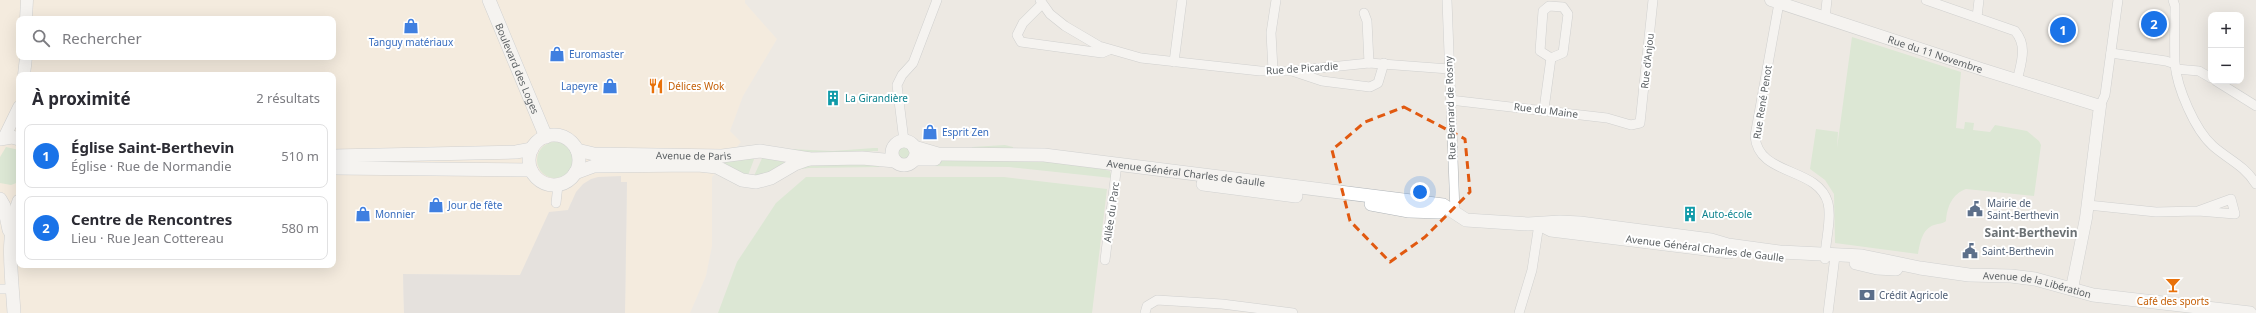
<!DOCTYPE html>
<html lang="fr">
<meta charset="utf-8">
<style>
:root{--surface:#fff;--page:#f2f2f3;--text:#2b2b33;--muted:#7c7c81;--line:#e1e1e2;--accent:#1a73e8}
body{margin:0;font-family:"Noto Sans",sans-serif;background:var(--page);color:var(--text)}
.controls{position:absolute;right:12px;top:12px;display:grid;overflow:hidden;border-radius:8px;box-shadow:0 4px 16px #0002}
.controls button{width:36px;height:36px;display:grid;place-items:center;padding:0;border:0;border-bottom:1px solid var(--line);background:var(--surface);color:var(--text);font:20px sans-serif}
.you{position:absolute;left:1420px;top:192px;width:14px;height:14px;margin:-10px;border:3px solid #fff;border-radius:50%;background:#1a73e8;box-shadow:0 0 0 6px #1a73e833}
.badge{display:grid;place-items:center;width:26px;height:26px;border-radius:50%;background:var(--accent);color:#fff;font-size:13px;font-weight:700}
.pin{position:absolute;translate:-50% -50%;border:2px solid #fff;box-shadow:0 1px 4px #0006}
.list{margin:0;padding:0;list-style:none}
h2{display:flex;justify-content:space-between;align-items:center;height:52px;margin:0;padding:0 16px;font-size:17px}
h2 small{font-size:13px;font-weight:400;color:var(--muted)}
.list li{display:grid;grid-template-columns:26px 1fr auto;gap:12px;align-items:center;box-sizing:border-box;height:64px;margin:0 8px 8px;padding:0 8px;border:1px solid var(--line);border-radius:8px}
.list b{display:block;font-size:15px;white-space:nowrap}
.list p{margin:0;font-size:13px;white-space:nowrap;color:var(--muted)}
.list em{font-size:13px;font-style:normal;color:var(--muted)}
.icon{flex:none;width:22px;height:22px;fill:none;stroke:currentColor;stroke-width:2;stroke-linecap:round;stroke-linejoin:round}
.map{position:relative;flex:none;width:2256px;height:313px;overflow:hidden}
.search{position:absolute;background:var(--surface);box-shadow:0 4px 16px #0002;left:16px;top:16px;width:320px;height:44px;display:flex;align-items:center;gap:10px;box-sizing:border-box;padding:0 14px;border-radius:8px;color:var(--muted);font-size:15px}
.panel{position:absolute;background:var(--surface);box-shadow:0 4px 16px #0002;left:16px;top:72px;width:320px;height:196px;border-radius:8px}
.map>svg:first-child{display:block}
.commercial{fill:#fdedd8;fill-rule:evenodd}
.industrial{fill:#dcd8d5}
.green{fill:#c7e5c0}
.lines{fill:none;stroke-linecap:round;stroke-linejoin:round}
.minor-casing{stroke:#aeb2b5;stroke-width:10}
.tertiary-casing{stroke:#aeb2b5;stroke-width:13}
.secondary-casing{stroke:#afb4b8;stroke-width:14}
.minor{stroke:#fff;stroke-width:9}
.tertiary{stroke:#fff;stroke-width:12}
.secondary{stroke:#fff;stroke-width:13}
.marked{fill:none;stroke:#e15910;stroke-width:3;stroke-dasharray:8 5;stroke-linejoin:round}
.labels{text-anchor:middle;stroke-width:4;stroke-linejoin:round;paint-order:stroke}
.shop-label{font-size:10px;fill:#366cbe;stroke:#fff;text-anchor:start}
.street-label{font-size:10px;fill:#5b6063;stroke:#fff}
.food-label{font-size:10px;fill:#c56008;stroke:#fff;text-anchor:start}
.culture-label{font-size:10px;fill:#0d838f;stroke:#fff;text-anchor:start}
.service-label{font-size:10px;fill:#4e5e75;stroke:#fff;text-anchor:start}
.quarter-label{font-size:12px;font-weight:bold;fill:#6c7275;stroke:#fff}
</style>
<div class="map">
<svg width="2256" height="313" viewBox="0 0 2256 313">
<rect width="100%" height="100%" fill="#ede9e3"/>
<path class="commercial" d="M0,0H745V3L777,39L743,96L730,131L741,142L712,177V246L706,276L690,313H625L627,183H621V176L571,202L568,210L549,215L520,275L403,274L404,313H0ZM19,19H333V57H19ZM19,75H333V265H19Z"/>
<path class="industrial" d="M621,176V182H627L625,313H404L403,274L520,275L549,212L568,210L576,192L583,184L591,179L598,177Z"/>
<g class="green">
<path d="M1852,37L1961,72L1956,128L1964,129L1965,122L1974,123L1973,130L1990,132L1995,125L2027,131L2039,141L2041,145L2034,196L1966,189C1952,194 1947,207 1946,221C1943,224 1939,223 1934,225C1922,229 1920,243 1918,254L1835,243L1834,194L1825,180L1810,169L1816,129L1838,132L1837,148Z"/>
<circle cx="555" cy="160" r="18"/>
<path d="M1005,145L1013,147V153L972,149V147Z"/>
<circle cx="903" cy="152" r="7"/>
<path d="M6,147L19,150V182L11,185L0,183V157Z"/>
<path d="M766,148L833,151L874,148H878V151L805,154Z"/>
<path d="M756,154L747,178L709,159Z"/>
<path d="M764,154L790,158L771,175L753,178Z"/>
<path d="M928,161H1043L1102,169L1110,171L1112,178L1009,167L928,166Z"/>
<path d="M800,165H879V167L809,168L795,170Z"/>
<path d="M806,177H1004L1107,189L1092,313H718L737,262L776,203Z"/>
</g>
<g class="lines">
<defs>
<g id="minor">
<path d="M1040,0L1050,14L1065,26L1099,46L1141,58L1260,71H1291L1369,63L1449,69"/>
<path d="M1447,0L1455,212"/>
<path d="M1926,0L2015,31C2028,46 2021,63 2017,81"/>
<path d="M2173,0L2175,6C2175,26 2174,45 2175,64C2177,88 2195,130 2213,146C2229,160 2244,165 2256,184"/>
<path d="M1779,3L1755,136C1758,177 1818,166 1828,203C1832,220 1825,241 1825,259"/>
<path d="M1042,4L1023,23L1017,35L1021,42L1102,53L1109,50"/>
<path d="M1549,6L1563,7L1568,14L1563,53L1551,58L1540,51L1543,11Z"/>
<path d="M1364,13L1367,21L1369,63"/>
<path d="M1977,17L1979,0"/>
<path d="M1825,18L1827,0"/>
<path d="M2111,53L2166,61L2175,64"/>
<path d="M1174,62L1182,0"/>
<path d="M2176,69L2199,71L2211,78"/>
<path d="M1273,70L1271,33L1276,0"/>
<path d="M1292,71L1322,81L1370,87L1378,83L1384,63"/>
<path d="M2216,81L2256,106"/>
<path d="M1450,100L1607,118L1631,125L1640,123L1653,0"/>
<path d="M2100,106L2105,95L2118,0"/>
<path d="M1544,109L1551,58"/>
<path d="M904,141L897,85L902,75L913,63L937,0"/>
<path d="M556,203L558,185"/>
<path d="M2088,205L2156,212L2198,211L2235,214L2231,199L2198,211"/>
<path d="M1105,260L1117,164"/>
<path d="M0,289H12"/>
<path d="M1145,313L1147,306L1157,300L1222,304L1293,313"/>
<path d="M1519,313L1532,270L1539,224"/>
<path d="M1828,313L1835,256"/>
</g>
<g id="tertiary">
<path id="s1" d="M1771,0L1981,69L2100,106L2086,218L2072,288"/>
<path d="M26,19L27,0"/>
<path d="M24,75L26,57"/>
<path d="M4,138L19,107"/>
</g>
<g id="secondary">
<path id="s2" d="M489,0L546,137"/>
<circle cx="554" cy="160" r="25"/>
<path d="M0,139L12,137L19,139"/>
<circle cx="904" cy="153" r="12"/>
<path id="s3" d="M914,147L938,154L1044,155L1435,204L1443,205L1466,220L1528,224L1560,222L1580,223L1711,240L1728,245L1780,252L1862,256L1920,268L1969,275L2011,276L2035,279L2093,295L2250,313"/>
<path id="s4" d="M577,150L594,154L722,156L760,151L810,159L862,158L895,161"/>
<path d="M333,156L516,152L532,149"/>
<path d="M914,159H935"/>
<path d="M333,168L531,170"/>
<path d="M575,173L594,166L698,165L717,167L742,180L756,182L771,178L795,164L809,159"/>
<path d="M1203,184L1296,196"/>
<path d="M0,199L4,206L9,230"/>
<path d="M1371,204L1409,211L1439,212"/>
<path d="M1545,227L1551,230L1730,252"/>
<path d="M1856,263L1877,268L1896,269"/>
<path d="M14,313C12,277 5,235 19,201"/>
</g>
</defs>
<use href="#minor" class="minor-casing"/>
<use href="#tertiary" class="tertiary-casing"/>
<use href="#secondary" class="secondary-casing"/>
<use href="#minor" class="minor"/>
<use href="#tertiary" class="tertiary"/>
<use href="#secondary" class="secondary"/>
</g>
<path d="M0 0H2256V313H0ZM1404,107L1465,139L1470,192L1425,237L1390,262L1350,221L1332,150L1365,122Z" fill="#ede9e3" fill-opacity=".55" fill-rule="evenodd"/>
<path class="marked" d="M1404,107L1465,139L1470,192L1425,237L1390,262L1350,221L1332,150L1365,122Z"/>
<defs>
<symbol id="shop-bare" viewBox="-9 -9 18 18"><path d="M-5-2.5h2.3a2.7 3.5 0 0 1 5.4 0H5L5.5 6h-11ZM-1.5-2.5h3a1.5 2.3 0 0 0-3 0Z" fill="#3f7fe0" stroke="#fff" stroke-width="2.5" paint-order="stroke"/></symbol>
<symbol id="restaurant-bare" viewBox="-9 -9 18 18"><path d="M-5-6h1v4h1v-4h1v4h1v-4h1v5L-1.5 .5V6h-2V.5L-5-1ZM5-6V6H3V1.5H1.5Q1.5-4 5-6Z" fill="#e8710a" stroke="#fff" stroke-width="2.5" paint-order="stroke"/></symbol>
<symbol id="building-bare" viewBox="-9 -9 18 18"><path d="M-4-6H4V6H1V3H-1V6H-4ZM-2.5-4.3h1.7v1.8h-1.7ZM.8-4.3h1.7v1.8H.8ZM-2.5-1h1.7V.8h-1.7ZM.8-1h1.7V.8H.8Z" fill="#0f9aa8" stroke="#fff" stroke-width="2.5" paint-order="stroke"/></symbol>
<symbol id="civic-bare" viewBox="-9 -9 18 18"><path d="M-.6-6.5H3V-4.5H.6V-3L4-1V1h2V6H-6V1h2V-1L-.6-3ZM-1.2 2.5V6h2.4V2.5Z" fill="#5c6f8a" stroke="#fff" stroke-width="2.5" paint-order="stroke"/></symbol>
<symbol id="bar-bare" viewBox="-9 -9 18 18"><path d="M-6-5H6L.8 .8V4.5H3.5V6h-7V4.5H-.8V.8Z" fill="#e8710a" stroke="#fff" stroke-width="2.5" paint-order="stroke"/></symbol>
<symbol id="bank-bare" viewBox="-9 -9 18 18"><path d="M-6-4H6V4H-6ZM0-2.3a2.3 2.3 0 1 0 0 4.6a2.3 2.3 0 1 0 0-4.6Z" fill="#5c6f8a" stroke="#fff" stroke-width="2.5" paint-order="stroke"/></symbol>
</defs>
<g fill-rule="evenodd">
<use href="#shop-bare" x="400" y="15" width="22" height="22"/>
<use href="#shop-bare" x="546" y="43" width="22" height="22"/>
<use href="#shop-bare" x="599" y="75" width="22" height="22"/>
<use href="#restaurant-bare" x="645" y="75" width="22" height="22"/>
<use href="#building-bare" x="822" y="87" width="22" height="22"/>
<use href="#shop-bare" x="919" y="121" width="22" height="22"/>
<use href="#shop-bare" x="425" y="194" width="22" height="22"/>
<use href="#civic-bare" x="1964" y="198" width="22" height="22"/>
<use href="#shop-bare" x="352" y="203" width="22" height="22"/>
<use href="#building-bare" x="1679" y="203" width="22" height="22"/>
<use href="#civic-bare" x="1959" y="240" width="22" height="22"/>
<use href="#bar-bare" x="2162" y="274" width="22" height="22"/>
<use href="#bank-bare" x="1856" y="284" width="22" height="22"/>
</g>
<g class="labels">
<g class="shop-label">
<text x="411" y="46" text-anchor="middle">Tanguy matériaux</text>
<text x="569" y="58">Euromaster</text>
<text x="598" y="90" text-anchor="end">Lapeyre</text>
<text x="942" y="136">Esprit Zen</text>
<text x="448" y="209">Jour de fête</text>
<text x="375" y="218">Monnier</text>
</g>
<g class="street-label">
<text dy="4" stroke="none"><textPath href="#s1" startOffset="173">Rue du 11 Novembre</textPath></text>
<text transform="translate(1647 61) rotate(-84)" y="4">Rue d'Anjou</text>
<text dy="4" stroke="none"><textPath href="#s2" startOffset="74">Boulevard des Loges</textPath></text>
<text transform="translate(1302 68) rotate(-4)" y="4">Rue de Picardie</text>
<text transform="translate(1762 102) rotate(-81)" y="4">Rue René Penot</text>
<text transform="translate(1450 108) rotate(-92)" y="4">Rue Bernard de Rosny</text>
<text transform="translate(1546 110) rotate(7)" y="4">Rue du Maine</text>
<text dy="4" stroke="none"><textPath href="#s4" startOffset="117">Avenue de Paris</textPath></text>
<text dy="4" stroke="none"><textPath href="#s3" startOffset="274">Avenue Général Charles de Gaulle</textPath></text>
<text transform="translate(1111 212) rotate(-82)" y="4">Allée du Parc</text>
<text transform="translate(1705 248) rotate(7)" y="4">Avenue Général Charles de Gaulle</text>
<text dy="4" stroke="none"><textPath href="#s3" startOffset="1137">Avenue de la Libération</textPath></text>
</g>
<g class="food-label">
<text x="668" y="90">Délices Wok</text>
<text x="2173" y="305" text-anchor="middle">Café des sports</text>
</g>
<g class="culture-label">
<text x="845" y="102">La Girandière</text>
<text x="1702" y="218">Auto-école</text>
</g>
<g class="service-label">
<text x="1987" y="207">Mairie de<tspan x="1987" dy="12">Saint-Berthevin</tspan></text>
<text x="1982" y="255">Saint-Berthevin</text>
<text x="1879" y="299">Crédit Agricole</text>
</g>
<g class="quarter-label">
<text x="2031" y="237">Saint-Berthevin</text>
</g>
</g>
</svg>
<div class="controls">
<button>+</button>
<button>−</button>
</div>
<div class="you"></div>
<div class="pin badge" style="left:2063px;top:30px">1</div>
<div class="pin badge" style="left:2154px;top:24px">2</div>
<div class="search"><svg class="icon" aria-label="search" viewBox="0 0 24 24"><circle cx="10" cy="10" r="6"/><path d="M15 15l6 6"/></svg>Rechercher</div>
<section class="panel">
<h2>À proximité<small>2 résultats</small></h2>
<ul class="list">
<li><span class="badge">1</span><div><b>Église Saint-Berthevin</b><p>Église · Rue de Normandie</p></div><em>510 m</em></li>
<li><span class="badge">2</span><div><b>Centre de Rencontres</b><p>Lieu · Rue Jean Cottereau</p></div><em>580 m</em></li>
</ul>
</section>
</div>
